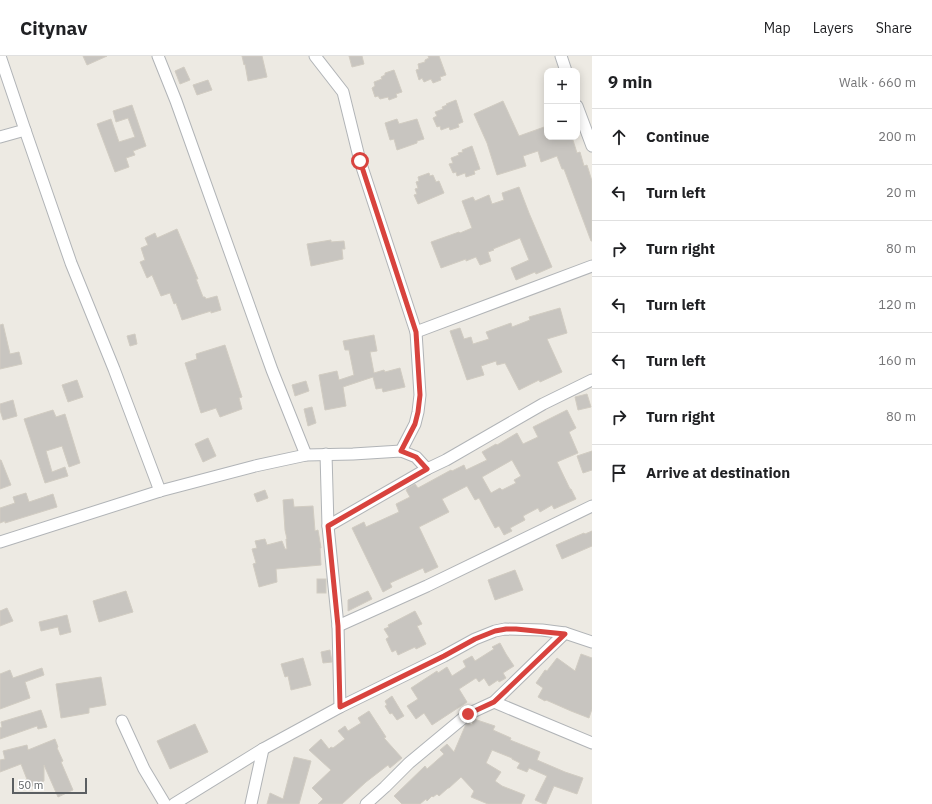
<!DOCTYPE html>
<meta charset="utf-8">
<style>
:root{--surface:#fff;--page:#f2f2f2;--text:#202124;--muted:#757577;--line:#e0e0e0}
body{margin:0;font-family:"IBM Plex Sans",sans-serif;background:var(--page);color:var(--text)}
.controls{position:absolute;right:12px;top:12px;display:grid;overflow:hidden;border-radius:8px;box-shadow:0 2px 10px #0003}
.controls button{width:36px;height:36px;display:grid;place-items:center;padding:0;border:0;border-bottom:1px solid var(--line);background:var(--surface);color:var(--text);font:20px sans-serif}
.scale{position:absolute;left:12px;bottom:10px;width:75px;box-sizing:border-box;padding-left:4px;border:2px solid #5b5f62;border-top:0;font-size:11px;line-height:14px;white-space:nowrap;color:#5b5f62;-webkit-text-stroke:3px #fff;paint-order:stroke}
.stop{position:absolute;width:12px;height:12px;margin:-9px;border:3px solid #d8433e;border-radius:50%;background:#fff}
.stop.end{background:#d8433e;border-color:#fff;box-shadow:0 1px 4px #0008}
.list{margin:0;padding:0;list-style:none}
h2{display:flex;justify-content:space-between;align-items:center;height:52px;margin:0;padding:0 16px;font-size:17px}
h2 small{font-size:13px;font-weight:400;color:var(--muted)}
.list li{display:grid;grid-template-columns:26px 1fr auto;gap:12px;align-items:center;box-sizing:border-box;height:56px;padding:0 16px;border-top:1px solid var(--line)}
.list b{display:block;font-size:15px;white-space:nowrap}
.list em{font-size:13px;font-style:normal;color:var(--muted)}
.icon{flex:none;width:22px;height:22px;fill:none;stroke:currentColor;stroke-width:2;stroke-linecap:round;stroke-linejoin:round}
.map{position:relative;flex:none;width:592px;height:748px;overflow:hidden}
header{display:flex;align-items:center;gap:24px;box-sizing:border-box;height:56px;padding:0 20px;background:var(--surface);border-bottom:1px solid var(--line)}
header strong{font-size:19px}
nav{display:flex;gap:22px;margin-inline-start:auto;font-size:14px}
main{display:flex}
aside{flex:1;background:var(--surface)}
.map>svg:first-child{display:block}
.building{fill:#c8c5c0;stroke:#d1ccc2;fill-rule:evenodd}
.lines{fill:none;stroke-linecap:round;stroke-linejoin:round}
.minor-casing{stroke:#b1b4b7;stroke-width:13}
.minor{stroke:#fff;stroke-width:11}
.route{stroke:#d8433e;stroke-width:5}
</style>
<header>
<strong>Citynav</strong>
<nav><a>Map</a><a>Layers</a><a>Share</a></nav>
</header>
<main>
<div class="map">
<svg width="592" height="748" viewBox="0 0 592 748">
<rect width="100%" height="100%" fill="#edeae3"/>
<g class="building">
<path d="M83,0H107L87,9Z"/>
<path d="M242,0H262L267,21L248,25L245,8L244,9Z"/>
<path d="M349,0H362L364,8L352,11Z"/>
<path d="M428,0H439L446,19L440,21L441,24L433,27L431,23L424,26L422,22L419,24L416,14L419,13L418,8L425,6V4L429,2Z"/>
<path d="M184,11L190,24L180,28L175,15Z"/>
<path d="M394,14L402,36L396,38L397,41L389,44L388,41L380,43L378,40L375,41L372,32L375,30L374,26L382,23L381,21L385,19V17Z"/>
<path d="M208,24L212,34L197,39L193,29Z"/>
<path d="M456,44L463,66L458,68L459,71L450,74L449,71L441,74L440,70L437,71L433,62L437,60L435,56L443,53L442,51L447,49L446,48Z"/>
<path d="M503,45L519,80L547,70V81H572L577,97L580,96L584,110L587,109L592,125V185H591L564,113H562L557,100L541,106L538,95L523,100L526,110L497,119L487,87L474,58Z"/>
<path d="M132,49L146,90L133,95L135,99L126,102L129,111L115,116L97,68L111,63L119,86L135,81L128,62L116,66L113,55Z"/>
<path d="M397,63L399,68L417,63L424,83L417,85V87L397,94L394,83L390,84L385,67Z"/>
<path d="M472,90L480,113L474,115L475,118L466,121L465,117L457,120L456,116L453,117L449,108L453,107L451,102L459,99L458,97L463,96L462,94Z"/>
<path d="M429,117L430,120L433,119L436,126L439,125L444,137L418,148L414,139L417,138L415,133L418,132L416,126L419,125L418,121Z"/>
<path d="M519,131L529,157L552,211L536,218L535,216L516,224L511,212L529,204L520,182L493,193L494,194L488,196L491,205L480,209L476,201L466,205V203L441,212L431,186L459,176L460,177L472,172L462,145L473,141L475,145L489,139L492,148L504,144L502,137Z"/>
<path d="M177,173L198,223H196L203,241H205L206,243L217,240L221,254L211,257V255L182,264L176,247L174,248L170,237L161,240L152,219L147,222L140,206L145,204L141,192L148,189L145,182L155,177L157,182Z"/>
<path d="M331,184V186L344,185L345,193H342L343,203L311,210L307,188Z"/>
<path d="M560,252L567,277L547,283L562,316L540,326L539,324L519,334L505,307L497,309L496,305L481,310L484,319L467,324L450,275L460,272L464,283L471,281L473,288L489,283L486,276L511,267L512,271L530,264L529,261Z"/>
<path d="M3,268L10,298L19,296L22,308L0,313V269Z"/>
<path d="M135,278L137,288L130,290L127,280Z"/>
<path d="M374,279L377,295L370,296L374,317L384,314L385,316L400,312L405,331L383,336L382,332L376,333L373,321L343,331L346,350L325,354L319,319L337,315L339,324L354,319L349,294H345L343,285Z"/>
<path d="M225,289L242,341L239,342L242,353L220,361L216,352L201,357L185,307L197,303L196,298Z"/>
<path d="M77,324L83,341L68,346L62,329Z"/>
<path d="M306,325L309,335L295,340L292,329Z"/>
<path d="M587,338L591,351L578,354L575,341Z"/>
<path d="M13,344L17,360L3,364L0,354V348Z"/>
<path d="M312,351L316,367L308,370L304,353Z"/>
<path d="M53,354L56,361L65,358L80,407L69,411L62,390L46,395L52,416L65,411L68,420L45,427L24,363Z"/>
<path d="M567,354L576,372L569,376L578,397L557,406L570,433H571L576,443L554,453L552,449L540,456L538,452L523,460L525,464L510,472L512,475L504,479L499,470L495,472L479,442L475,444L467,430L442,443L449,456L419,471L438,511L425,517L423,512L390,527L392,531L383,536L352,472L364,466L366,471L399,456L396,448L410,441L406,434L408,432L415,428L418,432L451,414L452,415L464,409L466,414L487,404L482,396L496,388L497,389L517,377L523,388L538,381L533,371ZM512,404L521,420L514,424L516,427L502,434L500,432L491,437L482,421Z"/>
<path d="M208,382L216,400L203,406L195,388Z"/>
<path d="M592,395V414L583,417L577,400Z"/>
<path d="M0,404H1L11,429L0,433Z"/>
<path d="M265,434L268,442L257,446L254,438Z"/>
<path d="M26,437L29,446L53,438L57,451L5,467V465L0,467V452L15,447L13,441Z"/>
<path d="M293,443L294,451L313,450L315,475L318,474L321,492H320L321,509L276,513L277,526L259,531L253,508L256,507L252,493L257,492L255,485L265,483L267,489L282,485L285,493H287L286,483H287L285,474L283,444Z"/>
<path d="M592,475V490L562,503L556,489L584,477L585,478Z"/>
<path d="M515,514L523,534L495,544L488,524Z"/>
<rect x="317" y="523" width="9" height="14"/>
<path d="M126,535L133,556L99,566L93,545Z"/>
<path d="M368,535L372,543L348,555V544Z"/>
<path d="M7,552L13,565L0,570V555Z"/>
<path d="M415,555L422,568L417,570L426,588L416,593L415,591L398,599L396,594L392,596L386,583L389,581L384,573L389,571L388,569Z"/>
<path d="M67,559L71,576L60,579L58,571L41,575L39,566Z"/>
<path d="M500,587L506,598L514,610L503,617L506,622L499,626L498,624L489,630L484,622L479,626L476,622L459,633L467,646L432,669L424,657L416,663L407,650L418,643L411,632L437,615L438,617L447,611L452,620L466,611L463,605L472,600L475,605L494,593L492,591Z"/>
<path d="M330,594L332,606L323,607L321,596Z"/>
<path d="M581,598L592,602V653L589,662L571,655L546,644L545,645L538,641L543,632L536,627L545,614L547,615L557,602L575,615Z"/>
<path d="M303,602L311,629L291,634L288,620L285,621L281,608Z"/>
<path d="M42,612L44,619L25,626L30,642L0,653V618L10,614L13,622Z"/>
<path d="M101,621L106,649L89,652V657L61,662L56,628Z"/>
<path d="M392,640L404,660L397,664L392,657L390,658L385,650L387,649L385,645Z"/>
<path d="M41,654L47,671L38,673L37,670L0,683V672L2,671L1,666Z"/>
<path d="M369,655L386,681L384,682L402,702L390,712L388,709L366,726L342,748H318L323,743L312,732L331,714L309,694L321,683L329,693L331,691L333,692L345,683L338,675L345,670L348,675L361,667L358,662Z"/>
<path d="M474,663L495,670L493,674L511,682L510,684L540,696L537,704L565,716L583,722L577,738L554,730L546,748H544L535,744L547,720L529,712L527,716L517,712L520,707L512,703V702L492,694L486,707L501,716L495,725L502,730L525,739L521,748H488L471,741L474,735L461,721L449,732H448L439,740L437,738L433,741L432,740L427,745L426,743L420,748H402L394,740L425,710L427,713L444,698L440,694L447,688L454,696L466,668L468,667L472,669Z"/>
<path d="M195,668L208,696L170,713L157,685Z"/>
<path d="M55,683L58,691L57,692L63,705L61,706L73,734L58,741L44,709V725L30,731L21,708L0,716V704L5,703L3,695L27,689L28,694Z"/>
<path d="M294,701L311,705L299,748H267L270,737L283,743Z"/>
</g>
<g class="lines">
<defs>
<g id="minor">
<path d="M0,0L25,74L71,207L114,313L160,435"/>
<path d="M158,0L176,45L272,314L306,399"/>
<path d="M315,0L343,36L360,105L416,276L420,339L418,356L415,368L401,395"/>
<path d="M561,0L566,15"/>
<path d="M577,50L592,90"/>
<path d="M0,81L25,74"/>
<path d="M416,276L592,210"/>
<path d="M326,398L328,470L338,570L340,651"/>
<path d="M328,470L427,413"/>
<path d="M0,486L160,435L255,410L306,399L353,398L401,395L416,401L427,413L446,404L543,348L592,324"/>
<path d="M338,570L427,530L592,450"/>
<path d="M494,646L592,687"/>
<path d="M122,665L144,713L165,748"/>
<path d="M174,748L263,693L340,651L444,600L475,583L495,575L505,573L542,574L565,577L592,586"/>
<path d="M251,748L263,693"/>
<path d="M366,748L385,731L409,707L468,658L494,646L565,577"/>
</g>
</defs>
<use href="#minor" class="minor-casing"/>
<use href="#minor" class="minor"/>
</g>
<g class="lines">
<path class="route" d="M360,105L416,276L420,339L418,356L415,368L401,395L416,401L427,413L328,470L338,570L340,651L444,600L475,583L495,575L506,573H516L565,578L494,646L468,658"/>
</g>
</svg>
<div class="controls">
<button>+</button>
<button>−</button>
</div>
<div class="scale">50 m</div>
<div class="stop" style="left:360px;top:105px"></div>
<div class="stop end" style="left:468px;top:658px"></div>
</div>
<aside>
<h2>9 min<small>Walk · 660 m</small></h2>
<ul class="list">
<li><svg class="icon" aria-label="ahead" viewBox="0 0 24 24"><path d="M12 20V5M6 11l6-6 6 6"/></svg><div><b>Continue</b></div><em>200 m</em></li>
<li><svg class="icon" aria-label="left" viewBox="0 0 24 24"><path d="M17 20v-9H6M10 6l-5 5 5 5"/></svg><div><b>Turn left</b></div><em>20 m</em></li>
<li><svg class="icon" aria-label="right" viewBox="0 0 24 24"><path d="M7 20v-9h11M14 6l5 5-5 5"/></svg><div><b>Turn right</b></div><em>80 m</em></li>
<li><svg class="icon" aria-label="left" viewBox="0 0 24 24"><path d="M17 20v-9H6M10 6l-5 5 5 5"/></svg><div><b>Turn left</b></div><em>120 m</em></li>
<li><svg class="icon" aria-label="left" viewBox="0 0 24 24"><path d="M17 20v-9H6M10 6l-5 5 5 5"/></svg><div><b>Turn left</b></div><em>160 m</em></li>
<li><svg class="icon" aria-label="right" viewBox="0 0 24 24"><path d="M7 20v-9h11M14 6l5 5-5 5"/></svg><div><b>Turn right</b></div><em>80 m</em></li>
<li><svg class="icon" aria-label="arrive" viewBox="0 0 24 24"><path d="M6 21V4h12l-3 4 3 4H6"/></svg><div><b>Arrive at destination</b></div></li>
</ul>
</aside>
</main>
